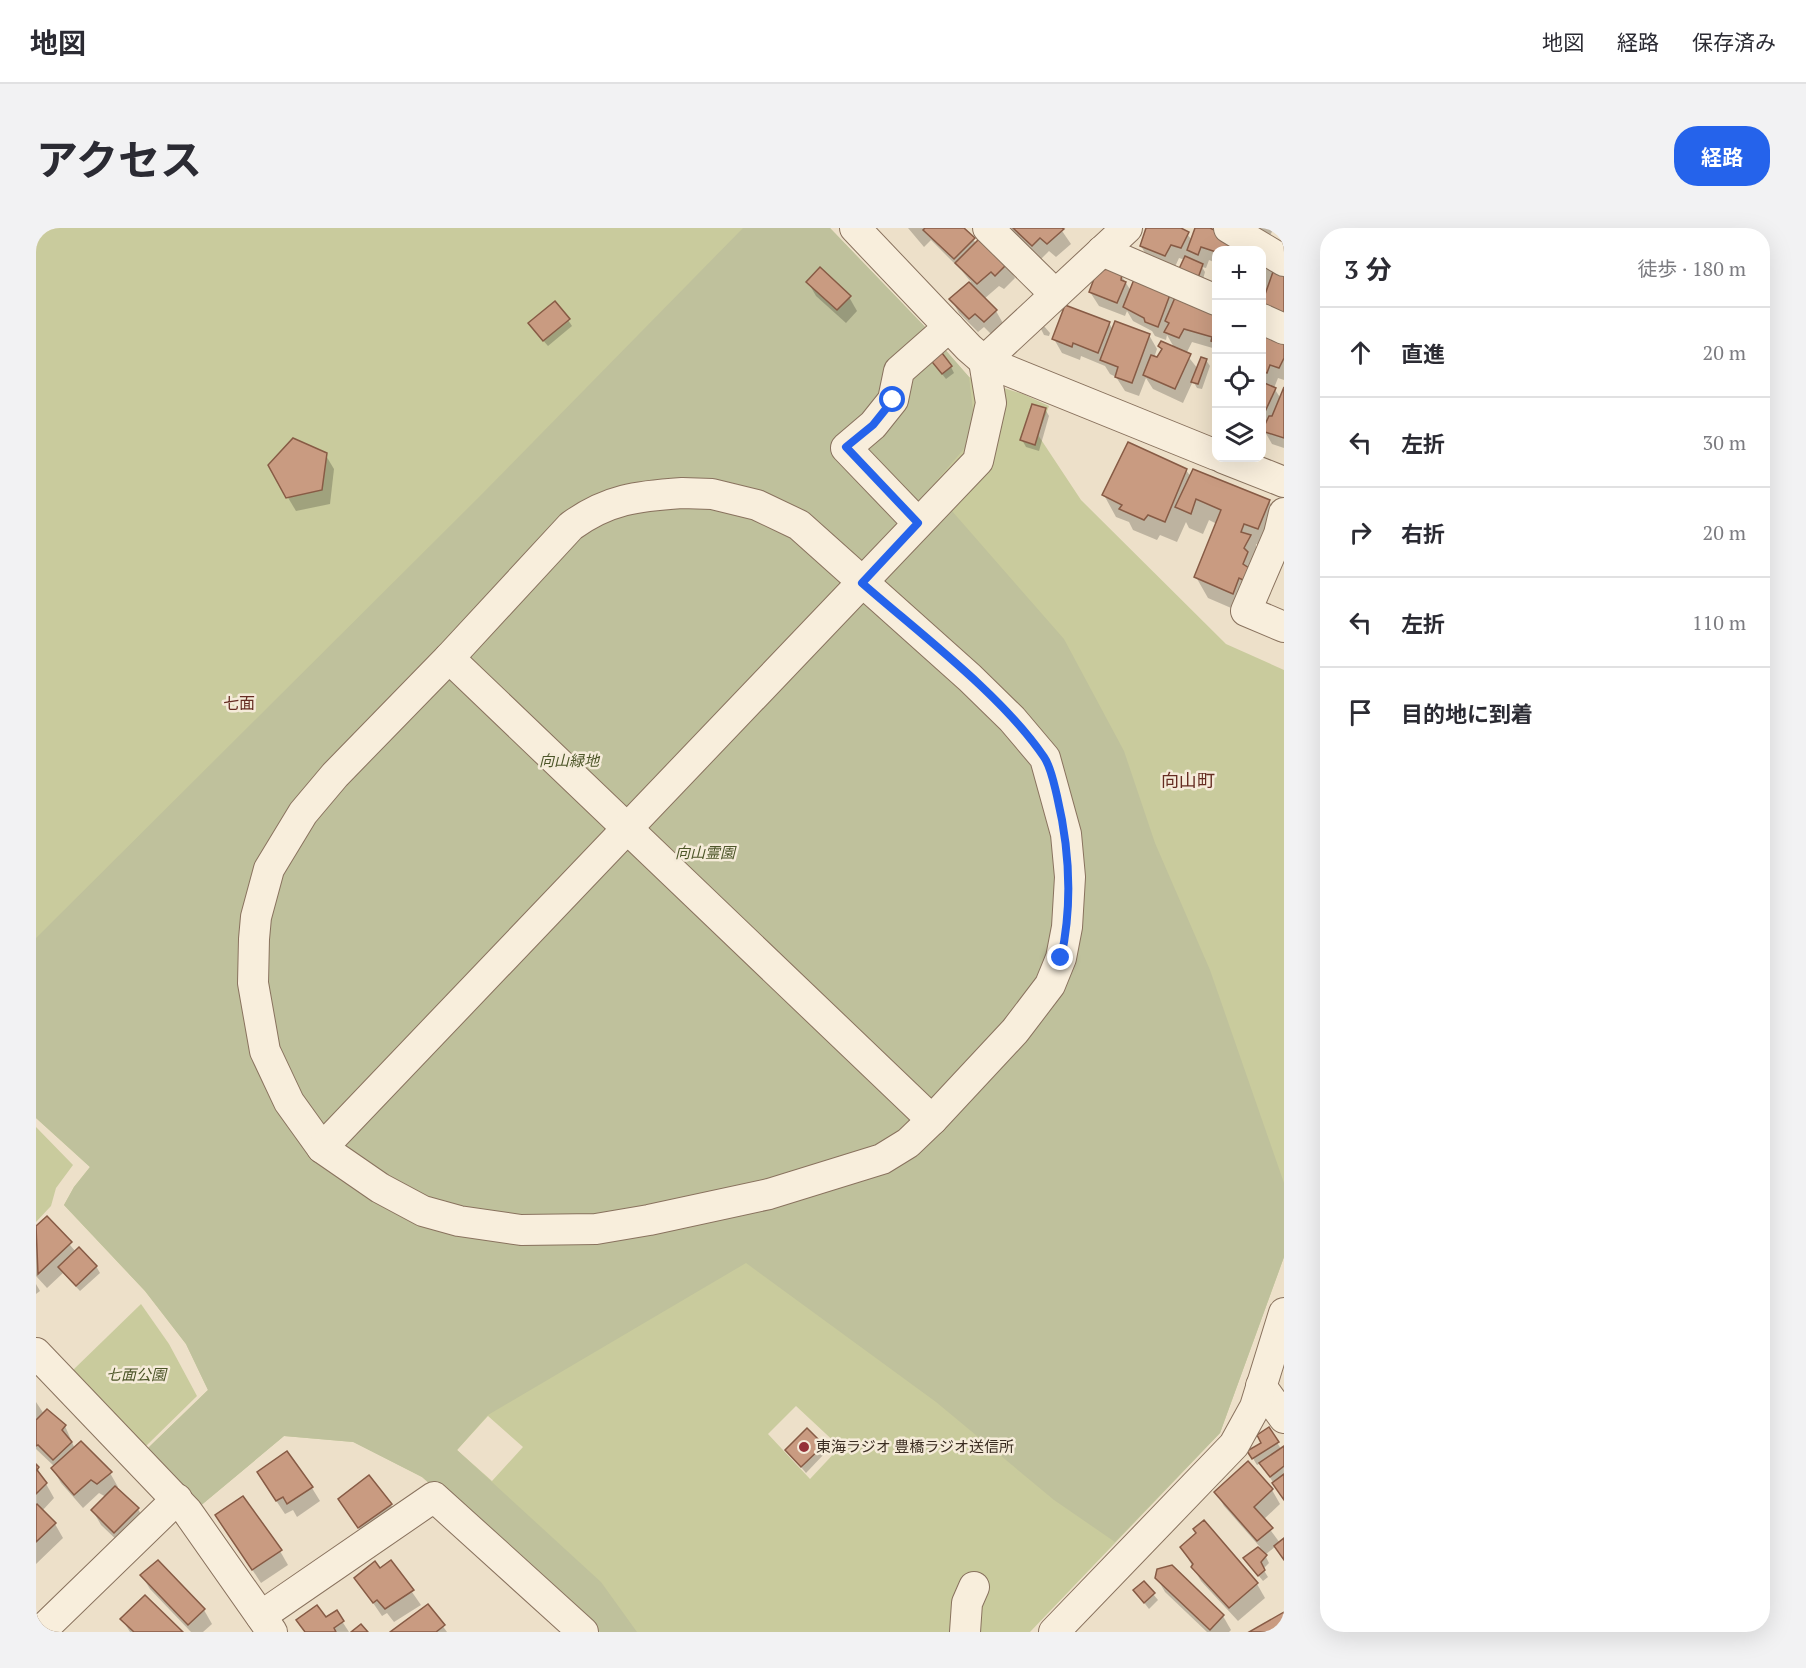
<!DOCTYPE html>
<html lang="ja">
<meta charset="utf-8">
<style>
:root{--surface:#fff;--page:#f2f2f3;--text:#2b2b33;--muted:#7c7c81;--line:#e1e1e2;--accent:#2563eb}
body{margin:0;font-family:"PT Serif","Noto Sans JP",serif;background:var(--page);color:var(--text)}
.controls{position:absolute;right:18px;top:18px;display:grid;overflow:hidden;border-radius:12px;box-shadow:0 6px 24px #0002}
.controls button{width:54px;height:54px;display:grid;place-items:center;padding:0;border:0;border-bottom:2px solid var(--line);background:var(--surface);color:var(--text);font:30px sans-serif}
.stop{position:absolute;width:18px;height:18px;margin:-14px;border:4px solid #2563eb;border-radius:50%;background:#fff}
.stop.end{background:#2563eb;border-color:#fff;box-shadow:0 2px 6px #0008}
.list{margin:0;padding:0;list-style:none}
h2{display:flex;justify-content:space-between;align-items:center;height:78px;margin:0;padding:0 24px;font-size:26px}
h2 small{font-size:20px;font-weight:400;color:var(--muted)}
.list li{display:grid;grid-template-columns:39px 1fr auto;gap:18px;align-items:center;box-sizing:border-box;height:90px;padding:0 24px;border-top:2px solid var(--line)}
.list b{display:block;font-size:22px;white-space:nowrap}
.list em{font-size:20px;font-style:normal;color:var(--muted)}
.icon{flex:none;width:33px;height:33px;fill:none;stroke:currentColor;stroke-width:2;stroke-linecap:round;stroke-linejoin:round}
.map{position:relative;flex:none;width:1248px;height:1404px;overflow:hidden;border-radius:24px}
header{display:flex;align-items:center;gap:36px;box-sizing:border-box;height:84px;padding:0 30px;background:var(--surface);border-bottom:2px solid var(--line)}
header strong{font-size:28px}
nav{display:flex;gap:33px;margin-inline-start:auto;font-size:21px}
.intro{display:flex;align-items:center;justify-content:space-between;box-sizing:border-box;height:144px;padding:0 36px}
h1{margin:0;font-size:42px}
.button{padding:15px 27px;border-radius:24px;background:var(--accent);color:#fff;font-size:21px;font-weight:700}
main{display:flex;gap:36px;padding:0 36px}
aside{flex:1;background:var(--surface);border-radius:24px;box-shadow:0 6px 24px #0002}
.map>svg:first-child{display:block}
.green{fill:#c9cb9d;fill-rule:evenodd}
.cemetery{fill:#bfc19c}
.shadow{fill:#0003}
.building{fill:#c99b81;stroke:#875b45;stroke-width:1.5}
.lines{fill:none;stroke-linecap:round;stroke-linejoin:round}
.minor-casing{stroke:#89725e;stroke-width:32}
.minor{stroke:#f8eedc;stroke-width:30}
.route{stroke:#2563eb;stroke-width:8}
.poi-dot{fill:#953138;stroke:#f5ebd9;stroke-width:2}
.labels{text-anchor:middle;stroke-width:5;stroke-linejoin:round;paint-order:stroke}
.park-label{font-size:15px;font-style:italic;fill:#4d5629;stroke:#f5ebd9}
.poi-label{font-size:15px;fill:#3a2c21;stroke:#f5ebd9;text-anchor:start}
.neighbourhood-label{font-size:16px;fill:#652c22;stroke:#f5ebd9}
.quarter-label{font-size:18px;fill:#652c22;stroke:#f5ebd9}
</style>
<header>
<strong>地図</strong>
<nav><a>地図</a><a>経路</a><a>保存済み</a></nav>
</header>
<div class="intro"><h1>アクセス</h1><a class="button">経路</a></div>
<main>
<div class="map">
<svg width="1248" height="1404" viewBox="0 0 1248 1404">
<rect width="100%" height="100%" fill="#ede0c9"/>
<g class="green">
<path d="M0,0H794L892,102L933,149L987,166L1013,178L1002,207L1045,272L1190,416L1248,442V1029L1184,1205L994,1404H564L386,1249L318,1214L248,1208L163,1279L111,1221L172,1162L150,1116L109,1063L28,977L38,959L54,939L0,890ZM760,1178L804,1219L774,1251L732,1206ZM452,1188L487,1219L456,1253L421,1222Z"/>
<path d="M0,899L37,937L20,960L15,978L0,994Z"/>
<path d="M105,1076L133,1116L161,1168L109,1219L36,1143Z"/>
</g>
<path class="cemetery" d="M707,0H794L892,102L933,149L940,207L895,259L1028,411L1088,523L1119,615L1174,742L1248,955V1029L1184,1205L1079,1314L1018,1272L900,1174L710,1035L452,1187L421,1222L565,1354L601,1404H564L386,1249L317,1214L248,1208L163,1279L111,1221L172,1162L150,1116L109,1063L28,977L38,959L54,939L0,890V710L442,270Z"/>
<g class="shadow">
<path d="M872,0H926L941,16L970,35L979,50L968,61L963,58L948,71L960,83L968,97L956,107L948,99L942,104L923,85L915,71L935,54L926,43L895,12L888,19Z"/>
<path d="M973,0H1024L1035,16L1020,29L1013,23L1005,31Z"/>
<path d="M1112,0H1146L1156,12L1160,0H1176L1179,6L1203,22H1180V35L1173,32L1170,40L1166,39L1169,44L1166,55L1149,32L1143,30L1138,41L1113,32L1105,18Z"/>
<path d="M1218,0H1238L1232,11Z"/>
<path d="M1226,34L1237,43L1234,89L1226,75Z"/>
<path d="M1085,47L1095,63L1134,65L1139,73L1180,84V121L1156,114L1150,126L1162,141L1170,132L1174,138L1166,161L1161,160L1157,153L1147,175L1117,161L1110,150L1103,168L1089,163L1080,149L1074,146L1069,138L1045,128L1044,132L1026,125L1018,111L1073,95L1077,102L1113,107L1121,121L1118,130H1122L1139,121L1131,107L1130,112L1119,108L1116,103L1097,93L1091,83L1089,88L1063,78L1054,64Z"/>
<path d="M772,54L813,69L821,83L810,95L780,68Z"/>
<path d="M532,92L536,98L512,118L498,102Z"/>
<path d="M1007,97L1014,105L1013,108L1008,107L1005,101Z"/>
<path d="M1226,102L1248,111V152L1242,150L1238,160L1245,171L1248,162V220L1236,216L1228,202L1230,199L1226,198Z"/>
<path d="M898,136L915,139L918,145L910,151Z"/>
<path d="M1009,181L1013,188L1003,223L990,219L986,212Z"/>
<path d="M289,226L298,241L294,276L260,283L233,238Z"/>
<path d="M1150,242L1155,249L1233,273L1245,294L1234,321L1220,316V319L1226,330L1209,386L1172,370L1160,349L1181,296L1173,292L1167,306L1153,300L1150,294L1141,314L1124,307L1121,312L1097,302L1093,294L1080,289L1068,267Z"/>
<path d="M11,990L40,1024L60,1038L64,1045L44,1063L27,1045L11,1060L0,1048V1000Z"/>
<path d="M0,1056L4,1063L0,1066Z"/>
<path d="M0,1174L8,1186L29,1198L39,1221L74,1245L82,1259L80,1261L102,1281L110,1295L87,1318L65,1297L57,1283L70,1269L63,1265L47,1280L25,1255L17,1241L19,1239L0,1221Z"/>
<path d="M1233,1201L1245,1221L1248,1220V1272L1225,1235L1221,1237L1213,1224L1227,1215Z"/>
<path d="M786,1218L790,1224L770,1245L751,1222Z"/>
<path d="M0,1238L18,1270L6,1283L19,1296L27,1310L0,1336Z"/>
<path d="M231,1259L276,1260L284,1273L261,1289L257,1282L249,1286Z"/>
<path d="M1236,1262L1244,1276L1227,1292L1244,1315L1248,1312V1330L1240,1318L1229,1327L1233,1335L1227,1341L1232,1349L1227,1353L1208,1330L1224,1319L1188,1278L1180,1264Z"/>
<path d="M304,1271L355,1277L363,1291L331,1313Z"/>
<path d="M181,1288L244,1323L252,1337L225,1355Z"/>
<path d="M1146,1320L1221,1356L1229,1370L1202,1393L1165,1353Z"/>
<path d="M355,1334L385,1377L358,1394L351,1385L346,1388L320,1350L343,1342Z"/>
<path d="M1136,1339L1187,1388L1195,1402L1193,1404H1171L1129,1364L1121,1350Z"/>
<path d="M106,1348L168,1382L176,1396L167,1404H155L114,1361Z"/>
<path d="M1108,1355L1122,1372L1113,1381L1099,1363Z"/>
<path d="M392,1378L411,1404H357Z"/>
<path d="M300,1384L313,1404H269L262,1392L289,1391Z"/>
<path d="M86,1391L145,1404H94Z"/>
</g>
<g class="building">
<path d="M889,0H928L939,10L918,31L887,2Z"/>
<path d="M977,0H1026L1028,1L1011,16L1004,10L996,18Z"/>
<path d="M1145,0L1153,4L1145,20L1135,17L1129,28L1104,18L1110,0Z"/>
<path d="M1159,0H1174L1198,11L1193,22L1180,24L1165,19L1162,27L1151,22Z"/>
<path d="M946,8L972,35L959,48L955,44L941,56L919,35Z"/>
<path d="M1149,28L1167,36L1162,50L1142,43Z"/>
<path d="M784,39L815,68L801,82L770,54Z"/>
<path d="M1072,41L1086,45L1085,52L1090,54L1081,75L1053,64L1061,43Z"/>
<path d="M1238,41L1248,45V86L1226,75Z"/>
<path d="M1099,49L1135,64L1122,99L1109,94L1108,90L1087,79Z"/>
<path d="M933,54L961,82L948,94L939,86L933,91L913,71Z"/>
<path d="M1141,65L1180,81V115L1175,113L1176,109L1148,101L1143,110L1128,104L1133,95L1129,93Z"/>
<path d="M519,73L534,91L507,113L492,95Z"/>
<path d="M1029,77L1074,94L1062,125L1037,115L1036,119L1016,111Z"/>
<path d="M1079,93L1114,106L1096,155L1079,149L1082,139L1064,132Z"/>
<path d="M1226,100L1248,114V130L1243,140L1234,137L1231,145L1226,143Z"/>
<path d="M1125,113L1155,126L1139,161L1107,147L1115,127L1121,129L1126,121L1122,118Z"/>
<path d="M903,121L916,138L906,146L892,129Z"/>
<path d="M1165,129L1171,131L1162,156L1155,154Z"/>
<path d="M1226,154L1240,160L1227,188H1226Z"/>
<path d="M1248,159V210L1226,203L1233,188H1236Z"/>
<path d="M996,176L1010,180L999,217L984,212Z"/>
<path d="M257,210L291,225L286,262L250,270L232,237Z"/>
<path d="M1092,214L1151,241L1129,294L1112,287L1108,292L1083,281L1086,277L1066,267Z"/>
<path d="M1157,241L1234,272L1222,301L1208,296L1205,304L1215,307L1208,320L1212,324L1207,336L1213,340L1207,352L1203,350L1197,366L1158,349L1185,282L1160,271L1155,286L1139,279Z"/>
<path d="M11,988L36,1014L2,1046L0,998Z"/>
<path d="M43,1019L61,1038L40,1058L22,1039Z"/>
<path d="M11,1181L30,1197L26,1202L36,1214L17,1232L2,1217L0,1218V1192Z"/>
<path d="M1233,1199L1243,1214L1216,1231L1211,1223L1225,1215L1221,1207Z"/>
<path d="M771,1200L788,1217L765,1239L749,1222Z"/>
<path d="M45,1213L76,1244L61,1256L55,1252L38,1267L15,1240Z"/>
<path d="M1248,1218V1238L1234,1249L1223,1235Z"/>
<path d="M251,1223L277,1259L251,1276L247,1269L240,1273L221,1244Z"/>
<path d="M1212,1233L1237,1261L1218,1279L1237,1300L1221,1313L1178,1264Z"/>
<path d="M0,1236L3,1239L1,1242L11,1255L0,1266Z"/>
<path d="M1248,1246V1272L1236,1255Z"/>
<path d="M333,1247L356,1276L322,1300L302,1271Z"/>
<path d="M79,1258L103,1280L78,1305L55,1282Z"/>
<path d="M207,1268L246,1322L216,1342L179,1287Z"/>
<path d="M1,1276L20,1295L0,1314V1277Z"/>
<path d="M1168,1292L1222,1355L1193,1380L1155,1339L1157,1336L1144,1319L1160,1305L1157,1301Z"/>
<path d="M1248,1310V1332L1238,1318Z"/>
<path d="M1222,1319L1231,1327L1225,1334L1229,1342L1222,1348L1207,1330Z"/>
<path d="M122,1332L169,1381L152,1397L104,1347Z"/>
<path d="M355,1332L378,1362L349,1381L341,1372L337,1375L318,1350L339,1333L344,1340Z"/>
<path d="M1136,1337L1188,1387L1174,1402L1119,1350L1121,1341Z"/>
<path d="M1108,1353L1119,1365L1108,1375L1097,1362Z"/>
<path d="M109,1367L147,1404H98L84,1391Z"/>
<path d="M392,1376L409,1397L400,1404H354Z"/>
<path d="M281,1377L290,1389L301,1382L308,1393L298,1400L300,1404H269L260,1392Z"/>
<path d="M1248,1384V1404H1213Z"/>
<path d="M325,1396L332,1404H315Z"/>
</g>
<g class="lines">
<defs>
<g id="minor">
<path d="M819,0L933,120L948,133L1180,227"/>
<path d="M952,0L1019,66"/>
<path d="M1193,0L1248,33"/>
<path d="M1066,23L1180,72"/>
<path d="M1226,91L1248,101"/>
<path d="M1187,230L1248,254"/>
<path d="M646,265L676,266L721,277L763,297L934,450L976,491L1009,530L1030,606L1034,649L1031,699L1025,730L1014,757L979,803L896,892L872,915L846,931L733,966L613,992L560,1001L485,1002L423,993L387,983L344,960L286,920L253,874L229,823L217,755L218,711L220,689L233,641L267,585L299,547L413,430L535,298C572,271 602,268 646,265Z"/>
<path d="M1248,285L1243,306L1210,383L1248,399"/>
<path d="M882,295L810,220L837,197L857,172L863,143L913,99"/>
<path d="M413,430L896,892"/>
<path d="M286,920L942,233L955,175L948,133L1091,0"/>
<path d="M0,1125L151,1283L236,1404"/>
<path d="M1225,1158L1248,1190"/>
<path d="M225,1388L398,1269L547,1404"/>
<path d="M4,1404L141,1271"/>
<path d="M929,1404L931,1375L938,1359"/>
<path d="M1018,1404L1198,1217L1219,1179L1248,1085"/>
</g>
</defs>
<use href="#minor" class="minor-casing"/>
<use href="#minor" class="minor"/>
</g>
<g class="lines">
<path class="route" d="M857,172L837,197L810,219L882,295L826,355C883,405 966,467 1008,529C1015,539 1018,556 1021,568C1034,623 1037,675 1025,730"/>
</g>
<circle class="poi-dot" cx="768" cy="1219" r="6"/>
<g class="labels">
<g class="park-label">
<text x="533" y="538">向山緑地</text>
<text x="669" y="630">向山霊園</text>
<text x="100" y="1152">七面公園</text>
</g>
<g class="poi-label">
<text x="780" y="1224">東海ラジオ 豊橋ラジオ送信所</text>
</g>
<g class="neighbourhood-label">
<text x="203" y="481">七面</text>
</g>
<g class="quarter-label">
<text x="1152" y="559">向山町</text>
</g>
</g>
</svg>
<div class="controls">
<button>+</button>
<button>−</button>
<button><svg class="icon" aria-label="locate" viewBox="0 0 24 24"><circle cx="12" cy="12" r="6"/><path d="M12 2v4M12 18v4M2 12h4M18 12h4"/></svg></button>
<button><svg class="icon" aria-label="layers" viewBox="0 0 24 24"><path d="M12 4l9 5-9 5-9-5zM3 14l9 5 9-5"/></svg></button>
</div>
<div class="stop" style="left:857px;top:172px"></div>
<div class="stop end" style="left:1025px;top:730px"></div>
</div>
<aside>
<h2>3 分<small>徒歩 · 180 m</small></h2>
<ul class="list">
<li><svg class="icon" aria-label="ahead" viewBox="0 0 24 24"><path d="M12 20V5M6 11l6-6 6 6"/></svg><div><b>直進</b></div><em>20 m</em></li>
<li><svg class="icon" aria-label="left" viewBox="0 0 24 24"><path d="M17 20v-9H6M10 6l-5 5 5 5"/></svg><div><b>左折</b></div><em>30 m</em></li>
<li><svg class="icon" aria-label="right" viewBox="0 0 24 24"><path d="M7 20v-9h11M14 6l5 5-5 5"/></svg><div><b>右折</b></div><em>20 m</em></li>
<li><svg class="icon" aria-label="left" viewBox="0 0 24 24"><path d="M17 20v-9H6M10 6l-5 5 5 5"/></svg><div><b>左折</b></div><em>110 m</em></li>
<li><svg class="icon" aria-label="arrive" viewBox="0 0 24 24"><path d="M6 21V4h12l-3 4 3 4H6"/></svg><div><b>目的地に到着</b></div></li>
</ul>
</aside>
</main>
